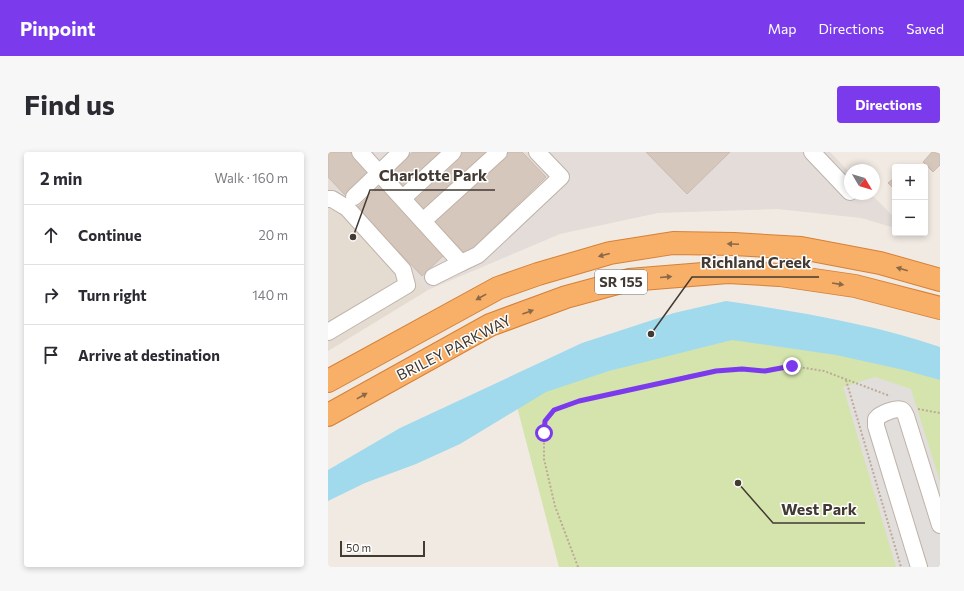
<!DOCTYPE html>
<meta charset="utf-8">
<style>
:root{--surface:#fff;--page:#f7f7f7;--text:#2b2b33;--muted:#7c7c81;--line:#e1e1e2;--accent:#7c3aed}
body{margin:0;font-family:Commissioner,sans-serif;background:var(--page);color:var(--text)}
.controls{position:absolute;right:12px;top:12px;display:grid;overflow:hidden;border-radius:4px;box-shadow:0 2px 6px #0003}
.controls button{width:36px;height:36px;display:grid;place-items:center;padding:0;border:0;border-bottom:1px solid var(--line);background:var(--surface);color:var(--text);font:20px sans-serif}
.compass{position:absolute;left:516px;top:12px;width:36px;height:36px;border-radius:50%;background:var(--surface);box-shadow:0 2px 6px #0003;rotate:128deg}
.scale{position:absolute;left:12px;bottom:10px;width:85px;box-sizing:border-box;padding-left:4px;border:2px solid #423a33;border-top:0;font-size:11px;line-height:14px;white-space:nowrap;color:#423a33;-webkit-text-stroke:3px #fff;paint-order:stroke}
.stop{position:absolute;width:12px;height:12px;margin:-9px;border:3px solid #7c3aed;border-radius:50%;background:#fff}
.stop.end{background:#7c3aed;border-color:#fff;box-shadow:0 1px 4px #0008}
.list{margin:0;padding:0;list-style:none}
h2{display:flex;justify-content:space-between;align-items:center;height:52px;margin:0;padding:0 16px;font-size:17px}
h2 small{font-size:13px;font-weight:400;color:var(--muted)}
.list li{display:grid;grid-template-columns:26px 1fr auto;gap:12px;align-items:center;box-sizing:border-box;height:60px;padding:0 16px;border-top:1px solid var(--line)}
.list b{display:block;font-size:15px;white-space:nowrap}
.list em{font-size:13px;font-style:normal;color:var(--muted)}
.icon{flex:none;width:22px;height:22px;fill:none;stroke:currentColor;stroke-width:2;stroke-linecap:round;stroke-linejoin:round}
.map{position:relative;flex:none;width:612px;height:415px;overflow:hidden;border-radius:4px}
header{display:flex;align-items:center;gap:24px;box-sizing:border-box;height:56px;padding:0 20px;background:var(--accent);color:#fff}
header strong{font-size:19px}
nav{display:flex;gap:22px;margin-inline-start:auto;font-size:14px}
.intro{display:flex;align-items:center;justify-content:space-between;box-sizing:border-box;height:96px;padding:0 24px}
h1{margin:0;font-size:28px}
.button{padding:10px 18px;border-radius:4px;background:var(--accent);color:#fff;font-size:14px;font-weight:700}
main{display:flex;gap:24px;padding:0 24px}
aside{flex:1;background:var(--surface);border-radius:4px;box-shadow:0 2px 6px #0003}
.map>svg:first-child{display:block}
.residential{fill:#e4dbd1}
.industrial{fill:#e3dcd8}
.green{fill:#d4e4ac}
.parking{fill:#e1dedb}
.water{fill:#a0daec}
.building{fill:#d5c7bc;stroke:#ccbaac}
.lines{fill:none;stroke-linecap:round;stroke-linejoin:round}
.minor-casing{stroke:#bfb3a9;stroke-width:18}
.highway-casing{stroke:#d68137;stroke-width:24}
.path{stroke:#bdaa98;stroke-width:2;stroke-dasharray:2 2;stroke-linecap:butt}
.minor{stroke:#fff;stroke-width:16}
.highway{stroke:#f8af67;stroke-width:22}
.oneway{fill:#8b6948}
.route{stroke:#7c3aed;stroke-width:5}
.labels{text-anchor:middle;stroke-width:3;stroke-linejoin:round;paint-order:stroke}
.shield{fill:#fff;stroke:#7b7570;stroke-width:1}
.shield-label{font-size:14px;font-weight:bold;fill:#423a33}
.street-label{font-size:15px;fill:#423a33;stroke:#fff}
.leader{fill:none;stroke:#423a33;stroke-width:1.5}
.callout-dot{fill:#423a33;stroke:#fff;stroke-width:1.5}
.callout-label{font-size:16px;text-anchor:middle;font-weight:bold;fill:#423a33;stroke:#fff;stroke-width:3;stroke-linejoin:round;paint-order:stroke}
</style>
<header>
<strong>Pinpoint</strong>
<nav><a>Map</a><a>Directions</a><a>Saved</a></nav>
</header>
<div class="intro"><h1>Find us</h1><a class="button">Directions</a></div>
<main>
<aside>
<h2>2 min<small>Walk · 160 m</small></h2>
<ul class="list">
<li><svg class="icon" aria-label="ahead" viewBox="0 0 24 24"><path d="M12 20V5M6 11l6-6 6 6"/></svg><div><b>Continue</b></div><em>20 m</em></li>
<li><svg class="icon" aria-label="right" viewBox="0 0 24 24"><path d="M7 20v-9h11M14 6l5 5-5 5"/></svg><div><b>Turn right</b></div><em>140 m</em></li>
<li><svg class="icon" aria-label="arrive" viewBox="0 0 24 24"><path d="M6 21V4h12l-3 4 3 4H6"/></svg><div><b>Arrive at destination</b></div></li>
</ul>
</aside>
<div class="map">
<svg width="612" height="415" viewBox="0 0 612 415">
<rect width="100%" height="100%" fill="#f1eae3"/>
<path class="residential" d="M0,31L100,138L0,199Z"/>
<path class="industrial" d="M0,0H502L522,21V42H543L567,66V76L533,66L449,57L330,61L232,82L100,138L0,31Z"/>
<path class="green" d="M415,179L612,219V415H231L187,247Z"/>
<path class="parking" d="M547,225L583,237L612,329V415H568L515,235Z"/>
<path class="water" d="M398,149C467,159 546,172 612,195V228L576,218L508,203L404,188L281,219L218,240L132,292L88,312L37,331L0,349V318L72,276L254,191L346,161Z"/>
<g class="building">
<path d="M0,0H23L40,18V26L19,45L0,25Z"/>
<path d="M85,0H115L76,35L63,20Z"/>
<path d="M133,0H163L97,59L83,44Z"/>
<path d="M178,0H194L218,25L138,103L106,69Z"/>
<path d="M318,0H402L359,42Z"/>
<path d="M604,0L612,2V13L605,20L595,10Z"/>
<path d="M567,25V38L560,31Z"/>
<path d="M53,33L118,101L94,124L29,56Z"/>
</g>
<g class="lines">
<defs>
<g id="minor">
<path d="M32,0L133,111L150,103L233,25L209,0"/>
<path d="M484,0L522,40"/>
<path d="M26,45L73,0"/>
<path d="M75,46L125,0"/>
<path d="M0,47H4L19,56L75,118L79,133L0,180"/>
<path d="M95,69L171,0"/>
<path d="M105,125L133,111"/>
<path d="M591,415L548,274V267C552,262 568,255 574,258C576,259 577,262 578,264L612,373"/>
</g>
<g id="highway">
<path d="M0,229L170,136L210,122L282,101L345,91L406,92L473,96L552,111L612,128"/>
<path d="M0,263L162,173L238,145L301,128L400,120L452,123L527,134L612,156"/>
</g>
</defs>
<use href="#minor" class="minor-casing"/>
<use href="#highway" class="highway-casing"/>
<g class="path">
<path d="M518,228L573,415"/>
<path d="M590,257L612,261"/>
<path d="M250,415L227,354L216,307V275L220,264L226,258L251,249L362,223L388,219L414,217L437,219L464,214L496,219L562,244"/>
</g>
<use href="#minor" class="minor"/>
<use href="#highway" class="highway"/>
</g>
<defs><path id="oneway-solid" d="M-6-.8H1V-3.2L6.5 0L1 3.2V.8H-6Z"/></defs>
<g class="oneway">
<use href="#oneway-solid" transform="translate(405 92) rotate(-178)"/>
<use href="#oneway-solid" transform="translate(276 103) rotate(165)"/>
<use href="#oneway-solid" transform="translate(574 117) rotate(-164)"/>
<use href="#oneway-solid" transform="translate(338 125) rotate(-5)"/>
<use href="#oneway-solid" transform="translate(510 132) rotate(9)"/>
<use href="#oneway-solid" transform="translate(153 145) rotate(151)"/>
<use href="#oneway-solid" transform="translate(200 160) rotate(-20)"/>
<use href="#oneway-solid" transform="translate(34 244) rotate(-29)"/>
</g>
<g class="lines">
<path class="route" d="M216,281L217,269L226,258L251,249L388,219L414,217L437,219L464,214"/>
</g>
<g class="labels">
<rect class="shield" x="267" y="118" width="52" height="24" rx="3"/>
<g class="shield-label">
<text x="293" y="135">SR 155</text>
</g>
<g class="street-label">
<text transform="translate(126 196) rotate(-27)" y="5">BRILEY PARKWAY</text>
</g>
</g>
<path class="leader" d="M25 85L42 38H167M323 182L364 125H491M410 331L445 371H537"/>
<g class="callout-dot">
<circle cx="25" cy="85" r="4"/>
<circle cx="323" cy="182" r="4"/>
<circle cx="410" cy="331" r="4"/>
</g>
<g class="callout-label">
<text x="105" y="29">Charlotte Park</text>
<text x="428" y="116">Richland Creek</text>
<text x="491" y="363">West Park</text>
</g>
</svg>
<div class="controls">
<button>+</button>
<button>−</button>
</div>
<svg class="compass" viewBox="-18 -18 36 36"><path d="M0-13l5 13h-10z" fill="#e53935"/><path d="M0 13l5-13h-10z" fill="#7c7c81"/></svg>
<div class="scale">50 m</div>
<div class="stop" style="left:216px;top:281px"></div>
<div class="stop end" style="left:464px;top:214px"></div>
</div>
</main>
